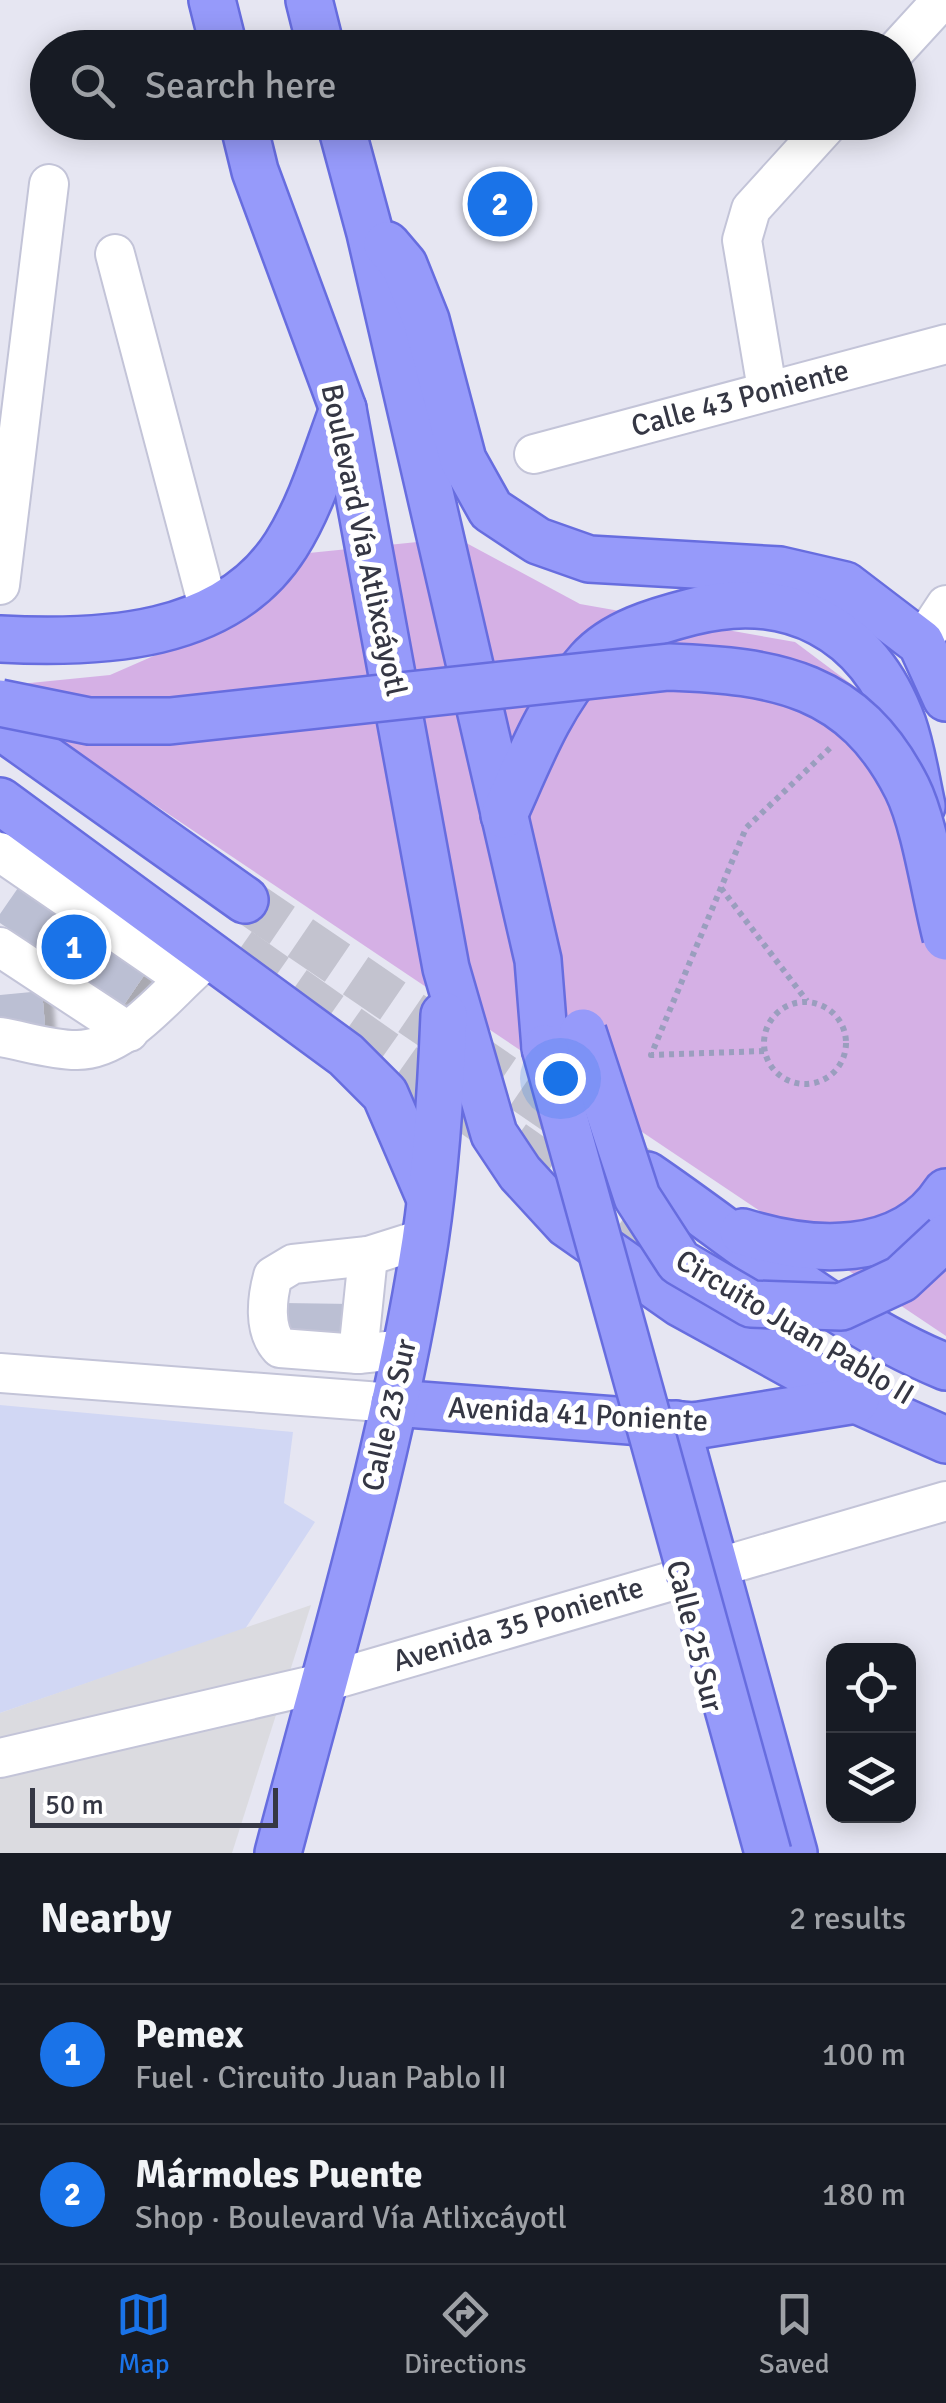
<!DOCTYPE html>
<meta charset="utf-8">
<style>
:root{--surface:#171b24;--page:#20242c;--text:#f1f3f6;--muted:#9ea1a6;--line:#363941;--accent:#1a73e8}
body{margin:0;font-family:Signika,sans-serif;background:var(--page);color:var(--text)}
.controls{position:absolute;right:30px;bottom:30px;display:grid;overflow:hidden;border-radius:20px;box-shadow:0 5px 25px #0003}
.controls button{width:90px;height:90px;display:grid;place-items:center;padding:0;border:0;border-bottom:2px solid var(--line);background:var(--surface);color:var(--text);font:50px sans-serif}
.scale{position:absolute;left:30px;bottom:25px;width:248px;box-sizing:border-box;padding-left:10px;border:5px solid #353744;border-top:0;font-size:28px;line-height:35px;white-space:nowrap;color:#353744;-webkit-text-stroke:8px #fff;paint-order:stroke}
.you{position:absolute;left:560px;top:1078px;width:35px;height:35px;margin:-25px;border:8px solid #fff;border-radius:50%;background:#1a73e8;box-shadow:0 0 0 15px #1a73e833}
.badge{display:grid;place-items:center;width:65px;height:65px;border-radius:50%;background:var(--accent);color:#fff;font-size:32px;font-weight:700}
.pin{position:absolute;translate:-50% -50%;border:5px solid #fff;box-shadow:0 2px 10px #0006}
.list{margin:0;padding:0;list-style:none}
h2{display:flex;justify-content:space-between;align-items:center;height:130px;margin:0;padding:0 40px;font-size:42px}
h2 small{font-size:32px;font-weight:400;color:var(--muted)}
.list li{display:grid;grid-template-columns:65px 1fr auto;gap:30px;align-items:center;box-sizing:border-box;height:140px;padding:0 40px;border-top:2px solid var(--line)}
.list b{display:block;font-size:38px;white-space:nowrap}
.list p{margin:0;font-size:32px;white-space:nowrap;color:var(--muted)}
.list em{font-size:32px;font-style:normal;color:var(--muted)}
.icon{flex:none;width:55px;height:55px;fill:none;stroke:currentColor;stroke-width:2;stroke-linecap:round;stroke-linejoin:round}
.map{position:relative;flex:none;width:946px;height:1853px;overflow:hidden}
.search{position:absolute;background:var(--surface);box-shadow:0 5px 25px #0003;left:30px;right:30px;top:30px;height:110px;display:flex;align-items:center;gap:25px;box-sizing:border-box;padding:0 35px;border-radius:55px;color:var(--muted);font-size:38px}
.sheet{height:410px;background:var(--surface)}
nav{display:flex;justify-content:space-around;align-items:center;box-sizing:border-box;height:140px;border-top:2px solid var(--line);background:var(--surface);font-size:28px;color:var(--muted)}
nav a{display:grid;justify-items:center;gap:5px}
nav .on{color:var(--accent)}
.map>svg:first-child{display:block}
.commercial{fill:#d1d7f4}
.green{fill:#d5b0e5}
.parking{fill:#dbdbe0}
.building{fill:#bbbfd3;filter:url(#shadow)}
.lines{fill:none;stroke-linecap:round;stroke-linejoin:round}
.major-tunnel{stroke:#c3c3cf;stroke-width:45;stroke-dasharray:45 22;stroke-linecap:butt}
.minor-casing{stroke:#c3c4d8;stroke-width:42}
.major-casing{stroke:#676ddf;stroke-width:50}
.path{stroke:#9a9ebe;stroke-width:6;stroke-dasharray:5 5;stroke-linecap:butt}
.minor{stroke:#fff;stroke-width:38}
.major{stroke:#969afa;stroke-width:45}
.major-bridge-casing{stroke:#676ddf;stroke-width:50;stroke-linecap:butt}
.major-bridge{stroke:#969afa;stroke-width:45}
.labels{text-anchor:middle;stroke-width:10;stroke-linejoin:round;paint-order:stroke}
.street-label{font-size:30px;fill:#353744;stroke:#fff}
</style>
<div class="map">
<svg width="946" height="1853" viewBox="0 0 946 1853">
<defs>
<filter id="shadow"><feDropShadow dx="11" dy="6" stdDeviation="2.5" flood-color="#0004"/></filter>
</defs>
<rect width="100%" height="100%" fill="#e6e6f2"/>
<path class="commercial" d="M0,1405L293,1432L284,1503L315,1522L245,1629L0,1713Z"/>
<path class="green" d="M457,538L580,604L795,642L911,729L946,875V1336L0,701L20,684L110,675L213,630L289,555Z"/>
<path class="parking" d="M311,1605L232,1853H0V1713Z"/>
<g class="building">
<path d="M20,885L147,971L123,1006L0,923V914Z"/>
<path d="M42,991L45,1026L0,1030V995Z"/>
<path d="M283,1303L353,1304L352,1341L282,1340Z"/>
</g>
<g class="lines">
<g class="major-tunnel">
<path d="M245,900L646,1174"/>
<path d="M239,950L646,1236"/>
</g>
<defs>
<g id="minor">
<path d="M898,48L942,0"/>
<path d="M115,254L210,614"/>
<path d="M767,389L742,240L751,209L830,122"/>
<path d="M534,454L946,344"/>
<path d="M0,585L49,184"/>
<path d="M921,643L946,605"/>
<path d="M0,852L182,977"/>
<path d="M0,947L129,1032"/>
<path d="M0,1037C24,1041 52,1050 76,1050C128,1051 172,985 212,955"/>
<path d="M406,1349L358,1354L280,1348C263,1330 267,1298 273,1276L293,1264L368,1256L425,1238"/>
<path d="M358,1354L368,1256"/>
<path d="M0,1373L394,1403"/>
<path d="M0,1758L322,1683L946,1501"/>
</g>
<g id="major">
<path d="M212,0L224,48"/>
<path d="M309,0L321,48"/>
<path d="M243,122L255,171L343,409L446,968L494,1134L520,1173L567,1224L680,1303L856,1400L946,1440"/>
<path d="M340,122L370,233L538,960L545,1048"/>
<path d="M387,245L404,265L426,320L463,460L491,510L538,541L589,559L780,570L845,585L921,643L946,698"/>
<path d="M0,639C100,644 226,640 286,545C312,504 326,454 343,409"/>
<path d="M0,726L245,900"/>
<path d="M0,801L346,1055L385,1094L428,1194"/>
<path d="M504,815C528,762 549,705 589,661C614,633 656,621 691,612C788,587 868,628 903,724C912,750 916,779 922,806"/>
<path d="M647,1175C744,1241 836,1322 946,1367"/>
<path d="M743,1232C810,1253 902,1260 946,1192"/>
<path d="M394,1403L694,1426L856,1400"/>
<path d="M676,1424L794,1853"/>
<path d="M278,1853C331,1651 393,1448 425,1241C436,1167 441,1090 444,1015"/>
</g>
</defs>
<use href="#minor" class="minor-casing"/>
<use href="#major" class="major-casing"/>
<g class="path">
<path d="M721,888L807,1001"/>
<circle cx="805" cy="1043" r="41"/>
<path d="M764,1051L651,1055L746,828L830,748"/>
</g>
<use href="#minor" class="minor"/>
<use href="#major" class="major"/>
<defs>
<g id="major-bridge">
<path d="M0,703L89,721H170L669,667C776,671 854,683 907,788C925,824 935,895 946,937"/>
<path d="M583,1032L637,1197L679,1262L751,1304L841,1307L901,1279L946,1237"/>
<path d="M545,1048L768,1853"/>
</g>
</defs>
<use href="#major-bridge" class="major-bridge-casing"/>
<use href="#major-bridge" class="major-bridge"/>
</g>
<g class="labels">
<g class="street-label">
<text transform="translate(740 398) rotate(-15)" y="10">Calle 43 Poniente</text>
<text transform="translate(364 540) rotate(78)" y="10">Boulevard Vía Atlixcáyotl</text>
<text transform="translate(795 1327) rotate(31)" y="10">Circuito Juan Pablo II</text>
<text transform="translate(578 1414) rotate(3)" y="10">Avenida 41 Poniente</text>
<text transform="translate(389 1415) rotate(-77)" y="10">Calle 23 Sur</text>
<text transform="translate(518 1624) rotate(-17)" y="10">Avenida 35 Poniente</text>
<text transform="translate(695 1636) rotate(76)" y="10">Calle 25 Sur</text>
</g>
</g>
</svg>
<div class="controls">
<button><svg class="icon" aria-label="locate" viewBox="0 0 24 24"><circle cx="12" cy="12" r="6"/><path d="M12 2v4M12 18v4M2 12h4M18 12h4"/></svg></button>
<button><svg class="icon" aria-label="layers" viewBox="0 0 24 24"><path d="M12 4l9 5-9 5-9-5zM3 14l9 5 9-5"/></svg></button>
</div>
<div class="scale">50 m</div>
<div class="you"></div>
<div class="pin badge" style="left:74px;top:947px">1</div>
<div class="pin badge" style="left:500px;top:204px">2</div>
<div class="search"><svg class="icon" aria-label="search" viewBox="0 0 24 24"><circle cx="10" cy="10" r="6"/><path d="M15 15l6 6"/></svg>Search here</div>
</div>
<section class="sheet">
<h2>Nearby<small>2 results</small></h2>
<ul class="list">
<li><span class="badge">1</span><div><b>Pemex</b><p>Fuel · Circuito Juan Pablo II</p></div><em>100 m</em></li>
<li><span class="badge">2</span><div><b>Mármoles Puente</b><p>Shop · Boulevard Vía Atlixcáyotl</p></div><em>180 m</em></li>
</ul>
</section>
<nav>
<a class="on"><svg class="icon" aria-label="map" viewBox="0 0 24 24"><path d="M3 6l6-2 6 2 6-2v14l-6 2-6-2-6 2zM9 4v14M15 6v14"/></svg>Map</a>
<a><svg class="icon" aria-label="directions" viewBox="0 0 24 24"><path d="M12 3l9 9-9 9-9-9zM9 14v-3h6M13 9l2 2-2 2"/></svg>Directions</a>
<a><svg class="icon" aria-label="saved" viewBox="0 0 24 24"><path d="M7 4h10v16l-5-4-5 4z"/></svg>Saved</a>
</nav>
